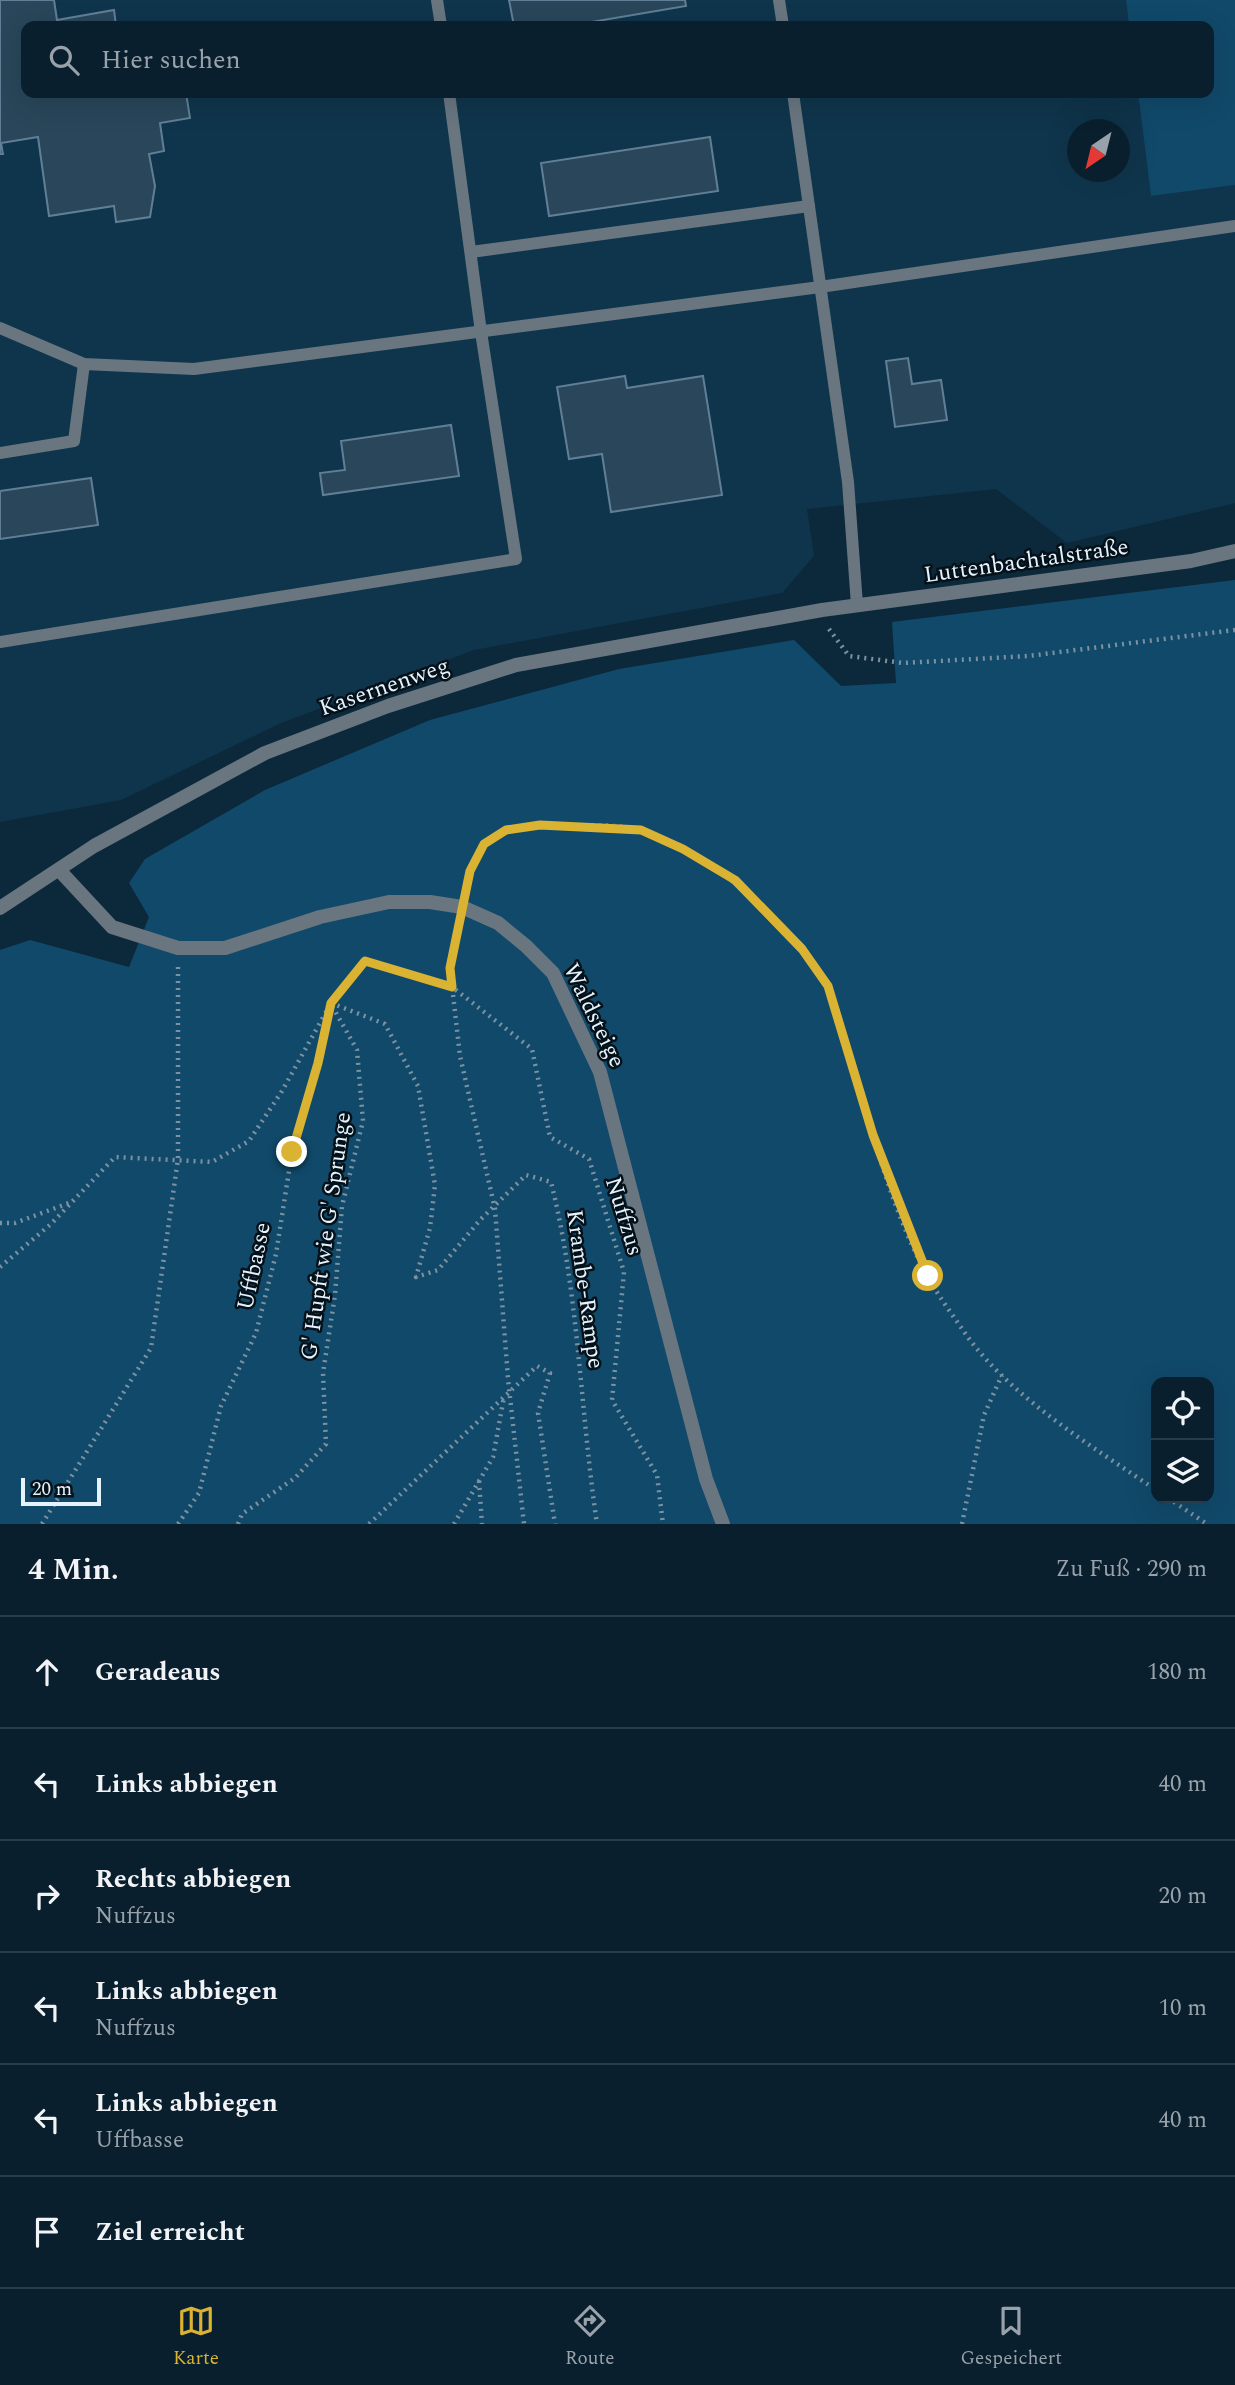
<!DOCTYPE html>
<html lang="de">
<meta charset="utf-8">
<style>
:root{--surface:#091f2d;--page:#122735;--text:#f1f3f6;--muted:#99a2aa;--line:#293d49;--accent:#dab333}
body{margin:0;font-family:Spectral,serif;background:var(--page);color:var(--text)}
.controls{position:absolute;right:21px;bottom:21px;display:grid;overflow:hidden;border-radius:14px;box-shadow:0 7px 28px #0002}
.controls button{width:63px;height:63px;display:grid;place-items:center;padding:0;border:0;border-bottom:2px solid var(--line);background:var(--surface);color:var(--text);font:35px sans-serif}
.compass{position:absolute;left:1067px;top:119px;width:63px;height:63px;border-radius:50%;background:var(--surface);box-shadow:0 7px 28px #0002;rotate:215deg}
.scale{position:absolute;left:21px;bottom:18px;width:80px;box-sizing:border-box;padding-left:7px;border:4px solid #e6f3fe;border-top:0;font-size:19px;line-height:24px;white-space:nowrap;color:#e6f3fe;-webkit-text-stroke:5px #051119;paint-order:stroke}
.stop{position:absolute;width:21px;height:21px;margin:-16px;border:5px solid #dab333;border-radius:50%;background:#fff}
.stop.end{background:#dab333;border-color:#fff;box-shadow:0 2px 7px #0008}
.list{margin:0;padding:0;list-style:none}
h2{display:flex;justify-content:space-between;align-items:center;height:91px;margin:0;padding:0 28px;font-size:30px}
h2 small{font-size:23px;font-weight:400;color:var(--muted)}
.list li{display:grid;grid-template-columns:46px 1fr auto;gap:21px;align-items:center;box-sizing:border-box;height:112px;padding:0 28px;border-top:2px solid var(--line)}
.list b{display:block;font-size:26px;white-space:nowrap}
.list p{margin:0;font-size:23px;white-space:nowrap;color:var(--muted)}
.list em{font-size:23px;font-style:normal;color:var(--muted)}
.icon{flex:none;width:38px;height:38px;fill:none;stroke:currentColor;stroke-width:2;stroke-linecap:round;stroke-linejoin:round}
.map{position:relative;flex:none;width:1235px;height:1524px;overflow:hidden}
.search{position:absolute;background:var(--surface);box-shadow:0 7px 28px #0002;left:21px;right:21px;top:21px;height:77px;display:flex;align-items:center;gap:18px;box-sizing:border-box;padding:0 24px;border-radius:14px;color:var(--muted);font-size:26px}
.sheet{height:763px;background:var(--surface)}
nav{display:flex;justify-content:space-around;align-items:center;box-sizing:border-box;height:98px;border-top:2px solid var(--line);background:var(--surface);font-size:19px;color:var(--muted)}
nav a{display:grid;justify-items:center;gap:4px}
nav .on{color:var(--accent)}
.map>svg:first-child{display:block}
.built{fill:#0f354c;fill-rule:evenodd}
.green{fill:#11496a;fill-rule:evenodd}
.building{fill:#29465a;stroke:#607f96;stroke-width:2}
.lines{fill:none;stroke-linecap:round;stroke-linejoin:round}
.path{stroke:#7d92a1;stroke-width:4.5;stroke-dasharray:2 5;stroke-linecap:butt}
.service{stroke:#697680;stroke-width:12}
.tertiary{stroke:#697680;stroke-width:14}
.route{stroke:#dab333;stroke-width:9}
.labels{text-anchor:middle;stroke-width:5;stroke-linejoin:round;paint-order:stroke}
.street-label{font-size:23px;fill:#e6f3fe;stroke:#051119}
</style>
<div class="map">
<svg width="1235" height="1524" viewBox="0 0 1235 1524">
<rect width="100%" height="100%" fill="#0c293c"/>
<path class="built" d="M0,0H1126L1129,26H26V93H1138L1151,196L1235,185V503L1067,543L996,489L807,509L814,556L782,593L474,650L281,723L121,800L0,822ZM1078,130H1120V172H1078Z"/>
<g class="green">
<path d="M1126,0H1235V185L1151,196L1138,93H1209V26H1129Z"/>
<path d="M1235,580V1524H0V950L30,940L129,967L149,917L129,883L145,859L265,790L430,720L619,669L794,640L841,686L896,683L892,622ZM1156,1382H1209V1498H1156Z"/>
</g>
<g class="building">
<path d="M0,0H54L57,20L114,10L116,26H26V93H186L190,118L160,123L164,151L149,154L155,186L150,217L116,222L114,206L49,216L38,137L1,143L3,154H0Z"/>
<path d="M509,0H685L686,6L568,26H514Z"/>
<path d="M710,137L718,191L549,216L541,163Z"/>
<path d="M908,358L912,384L941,380L947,420L895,427L886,361Z"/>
<path d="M625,376L627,388L703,376L722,495L611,512L602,454L569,459L557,387Z"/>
<path d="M451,425L459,476L323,495L320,473L345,470L341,441Z"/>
<path d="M91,478L98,525L0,539V491Z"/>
</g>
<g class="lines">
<g class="path">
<path d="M829,629L849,656L903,663L1028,656L1235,630"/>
<path d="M466,890C479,835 499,825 554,826C581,826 614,823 641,830C706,848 793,926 827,984C839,1005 847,1052 855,1077C875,1142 895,1218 928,1277C939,1297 954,1317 967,1336C1012,1398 1093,1447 1156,1490"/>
<path d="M458,926L450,968L460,1056L495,1209L508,1379L524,1524"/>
<path d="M331,1003L385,1024L418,1086L435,1185L430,1228L416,1277L438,1270L480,1220L526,1175L551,1182C579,1294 580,1410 597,1524"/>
<path d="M0,1223H15L69,1203"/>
<path d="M0,1267L51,1224L115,1157L212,1162L249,1141L282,1091L331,1003L365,961L452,987L532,1049L550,1137L589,1159L624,1272L612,1400L657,1475L663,1524"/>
<path d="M479,1481L482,1524"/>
<path d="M1168,1498L1207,1524"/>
<path d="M42,1524L151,1348L178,1159V966"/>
<path d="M178,1524L199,1493L221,1406L256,1333L276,1254L292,1152L319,1063L330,1007"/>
<path d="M238,1524L242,1514L295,1478L326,1444L323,1373L335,1295L342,1206L363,1121L357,1050L331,1004"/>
<path d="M369,1524L537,1366L550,1373L538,1413L555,1524"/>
<path d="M454,1524L493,1457L504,1397"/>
<path d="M962,1524L984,1415L1002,1375"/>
</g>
<g class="service">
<path d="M437,0L441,26"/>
<path d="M779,0L783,26"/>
<path d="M793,93L848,482L857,605"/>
<path d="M471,252L809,206"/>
<path d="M0,328L84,364L194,369L820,287L1235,226"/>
<path d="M0,453L74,441L84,364"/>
<path d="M0,642L516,559L481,332L449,93"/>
</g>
<g class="tertiary">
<path d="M60,871L112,927L178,948H225L320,917L389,902H430L462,907L498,923L526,946L553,973L600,1072L706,1479L723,1524"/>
<path d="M0,908L94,846L265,753L388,706L516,665L822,610L1191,561L1235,551"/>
</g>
</g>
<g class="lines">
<path class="route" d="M292,1152L318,1063L331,1003L365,961L452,987L450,968L470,871L484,844L506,830L540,825L641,830L683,849L735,880L802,949L828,986L873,1135L928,1276"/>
</g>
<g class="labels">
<g class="street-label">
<text transform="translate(1026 560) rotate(-8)" y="8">Luttenbachtalstraße</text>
<text transform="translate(384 686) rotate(-19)" y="8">Kasernenweg</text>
<text transform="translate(595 1015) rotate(64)" y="8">Waldsteige</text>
<text transform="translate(625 1216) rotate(73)" y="8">Nuffzus</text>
<text transform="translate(325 1236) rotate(-82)" y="8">G' Hupft wie G' Sprunge</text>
<text transform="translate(253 1266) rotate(-78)" y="8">Uffbasse</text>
<text transform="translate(586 1289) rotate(82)" y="8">Krambe-Rampe</text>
</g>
</g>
</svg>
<div class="controls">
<button><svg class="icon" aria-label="locate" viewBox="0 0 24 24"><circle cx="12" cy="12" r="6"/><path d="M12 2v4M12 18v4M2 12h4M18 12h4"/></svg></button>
<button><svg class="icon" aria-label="layers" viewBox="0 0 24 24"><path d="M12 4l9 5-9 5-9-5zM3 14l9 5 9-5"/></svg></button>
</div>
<svg class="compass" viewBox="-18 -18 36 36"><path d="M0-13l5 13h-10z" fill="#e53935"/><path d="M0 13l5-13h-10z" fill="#99a2aa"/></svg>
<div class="scale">20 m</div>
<div class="stop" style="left:928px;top:1276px"></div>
<div class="stop end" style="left:292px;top:1152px"></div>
<div class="search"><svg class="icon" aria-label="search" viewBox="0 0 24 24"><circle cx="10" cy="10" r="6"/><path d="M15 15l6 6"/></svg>Hier suchen</div>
</div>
<section class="sheet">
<h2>4 Min.<small>Zu Fuß · 290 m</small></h2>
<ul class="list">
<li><svg class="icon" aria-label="ahead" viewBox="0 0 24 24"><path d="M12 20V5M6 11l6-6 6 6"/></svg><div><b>Geradeaus</b></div><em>180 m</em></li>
<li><svg class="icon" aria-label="left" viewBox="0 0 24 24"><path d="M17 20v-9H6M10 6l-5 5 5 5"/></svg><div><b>Links abbiegen</b></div><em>40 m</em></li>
<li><svg class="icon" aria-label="right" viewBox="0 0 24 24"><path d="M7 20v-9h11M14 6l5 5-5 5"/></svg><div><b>Rechts abbiegen</b><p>Nuffzus</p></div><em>20 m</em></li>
<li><svg class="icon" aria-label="left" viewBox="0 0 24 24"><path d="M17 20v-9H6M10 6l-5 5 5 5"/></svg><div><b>Links abbiegen</b><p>Nuffzus</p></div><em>10 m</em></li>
<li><svg class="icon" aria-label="left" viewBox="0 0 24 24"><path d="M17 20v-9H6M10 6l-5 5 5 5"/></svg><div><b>Links abbiegen</b><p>Uffbasse</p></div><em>40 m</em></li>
<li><svg class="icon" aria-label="arrive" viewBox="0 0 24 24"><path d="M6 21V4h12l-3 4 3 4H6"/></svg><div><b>Ziel erreicht</b></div></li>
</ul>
</section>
<nav>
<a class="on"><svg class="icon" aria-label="map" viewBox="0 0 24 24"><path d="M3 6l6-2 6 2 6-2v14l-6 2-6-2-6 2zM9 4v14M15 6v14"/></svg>Karte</a>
<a><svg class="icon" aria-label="directions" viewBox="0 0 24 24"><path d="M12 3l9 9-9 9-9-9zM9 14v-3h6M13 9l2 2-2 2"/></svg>Route</a>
<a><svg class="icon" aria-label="saved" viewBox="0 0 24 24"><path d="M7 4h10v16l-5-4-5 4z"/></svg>Gespeichert</a>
</nav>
